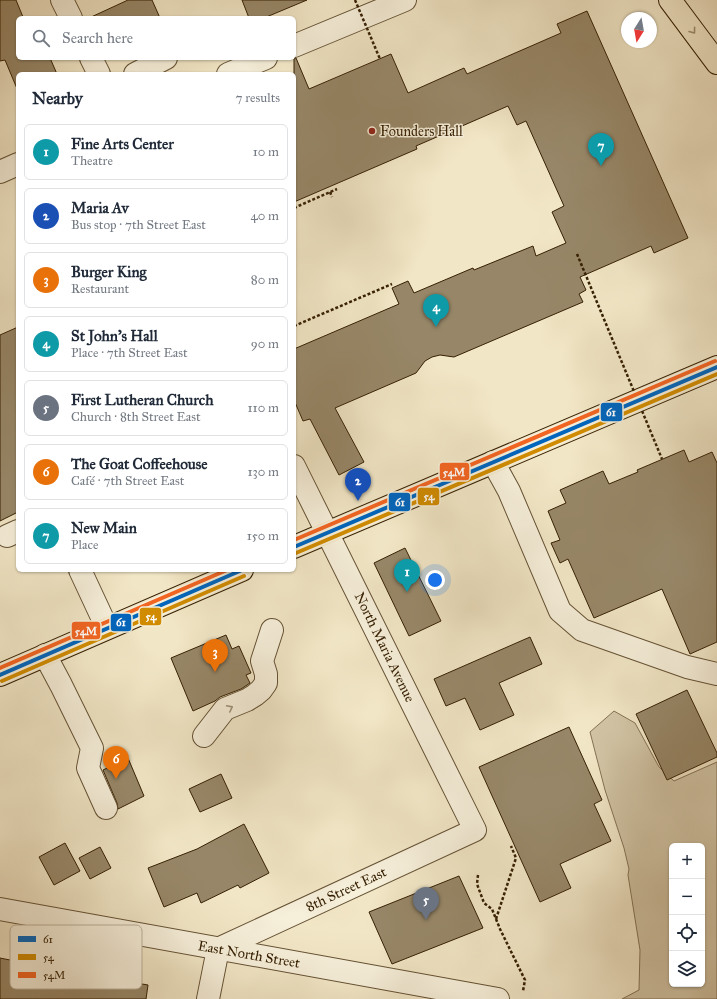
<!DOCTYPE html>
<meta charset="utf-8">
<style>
:root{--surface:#fff;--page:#f2f2f3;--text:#1f2937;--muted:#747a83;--line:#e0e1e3;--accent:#1a73e8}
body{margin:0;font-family:"IM FELL Great Primer",serif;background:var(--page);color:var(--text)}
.controls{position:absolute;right:12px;bottom:12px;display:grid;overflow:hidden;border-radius:6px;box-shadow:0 1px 3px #0004}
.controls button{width:36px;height:36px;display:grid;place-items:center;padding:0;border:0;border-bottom:1px solid var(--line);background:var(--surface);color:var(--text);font:20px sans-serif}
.compass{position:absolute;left:621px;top:12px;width:36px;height:36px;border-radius:50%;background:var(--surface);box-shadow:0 1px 3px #0004;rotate:191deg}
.you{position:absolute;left:435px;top:580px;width:14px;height:14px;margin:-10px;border:3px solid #fff;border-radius:50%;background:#1a73e8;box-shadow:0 0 0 6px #1a73e833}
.badge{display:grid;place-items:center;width:26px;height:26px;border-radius:50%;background:var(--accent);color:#fff;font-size:13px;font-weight:700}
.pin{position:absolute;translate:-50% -33px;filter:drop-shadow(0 1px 2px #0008)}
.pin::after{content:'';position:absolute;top:21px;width:14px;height:12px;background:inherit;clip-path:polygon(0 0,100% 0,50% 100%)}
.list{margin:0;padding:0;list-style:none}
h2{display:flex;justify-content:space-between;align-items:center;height:52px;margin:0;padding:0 16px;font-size:17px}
h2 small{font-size:13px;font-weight:400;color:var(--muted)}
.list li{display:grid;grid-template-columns:26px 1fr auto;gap:12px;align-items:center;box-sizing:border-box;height:56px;margin:0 8px 8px;padding:0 8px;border:1px solid var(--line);border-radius:6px}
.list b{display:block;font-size:15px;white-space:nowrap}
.list p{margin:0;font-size:13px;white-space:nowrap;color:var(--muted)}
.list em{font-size:13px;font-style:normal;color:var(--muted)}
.icon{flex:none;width:22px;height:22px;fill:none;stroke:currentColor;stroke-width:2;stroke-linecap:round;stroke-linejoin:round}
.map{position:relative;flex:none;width:717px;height:999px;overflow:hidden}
.search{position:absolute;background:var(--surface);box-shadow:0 1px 3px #0004;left:16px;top:16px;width:280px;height:44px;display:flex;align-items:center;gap:10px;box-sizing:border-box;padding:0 14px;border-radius:6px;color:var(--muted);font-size:15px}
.panel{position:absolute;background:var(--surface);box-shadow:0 1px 3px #0004;left:16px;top:72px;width:280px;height:500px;border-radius:6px}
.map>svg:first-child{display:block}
.green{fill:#d1c4a5;stroke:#847254;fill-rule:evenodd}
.building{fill:#978768;stroke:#362003}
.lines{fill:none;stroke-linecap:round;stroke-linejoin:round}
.minor-casing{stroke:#655234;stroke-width:24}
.major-casing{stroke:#362003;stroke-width:24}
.path{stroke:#362003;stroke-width:2.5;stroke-dasharray:3 2;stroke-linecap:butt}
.minor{stroke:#f6efda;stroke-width:22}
.major{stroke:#f1e6c6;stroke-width:22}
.path-bridge{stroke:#362003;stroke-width:2.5;stroke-dasharray:3 2;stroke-linecap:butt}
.bus-1-casing{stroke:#f6efda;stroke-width:7}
.bus-2-casing{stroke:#f6efda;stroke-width:7}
.bus-3-casing{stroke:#f6efda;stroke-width:7}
.bus-1{stroke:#0065bd;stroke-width:4}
.bus-2{stroke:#d08b01;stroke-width:4}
.bus-3{stroke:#f26522;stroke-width:4}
.oneway{stroke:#9d8d6e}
.oneway2{stroke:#a09279}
.poi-dot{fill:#8f2418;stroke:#f6efda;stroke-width:1.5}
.labels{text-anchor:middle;stroke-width:3;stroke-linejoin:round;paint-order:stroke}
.poi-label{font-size:14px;fill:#362003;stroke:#f6efda;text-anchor:start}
.street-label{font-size:14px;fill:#362003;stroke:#f6efda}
.key{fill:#f6efda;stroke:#bcb19a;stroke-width:1}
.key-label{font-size:11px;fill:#362003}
.line-badge{stroke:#f6efda;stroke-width:1.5}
.badge-label{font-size:11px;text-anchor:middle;font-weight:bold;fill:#fff}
</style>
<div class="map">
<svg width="717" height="999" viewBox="0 0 717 999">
<rect width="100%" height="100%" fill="#f1e6c6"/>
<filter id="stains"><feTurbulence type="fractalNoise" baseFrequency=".005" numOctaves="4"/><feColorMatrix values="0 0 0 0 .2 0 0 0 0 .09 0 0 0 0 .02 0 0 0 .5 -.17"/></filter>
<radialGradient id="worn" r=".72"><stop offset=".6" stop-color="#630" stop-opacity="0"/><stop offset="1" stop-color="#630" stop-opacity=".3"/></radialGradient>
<path class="green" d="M614,711L635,723L659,767L674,781L717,762V999H622L639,990L640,950L628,875L629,869L624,848L605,790L590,732ZM672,846H702V984H672Z"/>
<g class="building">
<path d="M0,0H16L23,17L18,18V58H50L57,74H18V91L5,60L0,61Z"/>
<path d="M128,0H152L160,18H89Z"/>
<path d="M242,0H307L264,18H249Z"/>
<path d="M587,11L688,238L654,253L651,246L580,277L586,290L579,294L583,302L454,357L440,355L432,357L425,361L416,373L335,408L364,462L339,475L310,419L303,421L294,400V349L399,304L392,288L408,281L414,293L473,268L474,270L533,246L536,256L566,243L552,212L564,206L526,121L517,125L508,106L416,146L417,149L294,202V58H296L309,89L391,54L408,93L464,68L467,74L561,33L557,24Z"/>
<path d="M18,327V512L0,521V335Z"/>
<path d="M684,450L689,462L712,452L717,463V642L690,654L662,589L594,618L568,559L560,563L551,543L560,540L548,511L566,503L560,490L603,471L609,484L638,472L637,470Z"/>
<path d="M405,548L441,621L409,636L374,563Z"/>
<path d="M226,635L232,649L239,646L251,673L246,675L250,683L241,689L220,697L215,701L193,711L171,658Z"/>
<path d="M530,637L542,664L499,683L514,715L480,730L465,698L446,706L434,679Z"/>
<path d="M687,690L717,753V757L667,780L636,714Z"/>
<path d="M569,727L602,800L594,804L611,841L560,864L571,888L540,902L479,767Z"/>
<path d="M128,758L144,796L118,809L117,803L103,770Z"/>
<path d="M221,774L232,798L200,812L189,789Z"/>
<path d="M244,824L269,873L240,888L238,885L201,903L197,893L164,907L148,868L197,849Z"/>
<path d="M65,843L80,871L54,885L39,857Z"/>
<path d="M100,847L111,868L90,879L79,858Z"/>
<path d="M459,876L483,928L392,964L369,912Z"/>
<path d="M0,958L50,968V966L83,972V969L101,973V977L148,985L146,999H0Z"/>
</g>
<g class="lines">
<defs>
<g id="minor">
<path d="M62,0L71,18"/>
<path d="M294,46L405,0"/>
<path d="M91,58L99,74"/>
<path d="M135,74L166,58"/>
<path d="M228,74L266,58"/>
<path d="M0,172L18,164"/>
<path d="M493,462L509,491L560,611L582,630L687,667L717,674"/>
<path d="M7,536L18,531"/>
<path d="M80,570L107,628"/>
<path d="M45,655L61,685L92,748L88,768L106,808"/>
<path d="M204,736L225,709L247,700L255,695L261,690L266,683V674L262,661L272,630"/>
<path d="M0,909L498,999"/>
<path d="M208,999L218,949L475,830L294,466"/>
</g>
<g id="major">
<path d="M670,0L717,63"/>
<path d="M294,547L717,367"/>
<path d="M0,675L242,570"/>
</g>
</defs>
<use href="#minor" class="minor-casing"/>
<use href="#major" class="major-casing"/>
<g class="path">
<path d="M330,192L332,197"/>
<path d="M294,208L337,189"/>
<path d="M294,326L392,284"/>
<path d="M478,875L477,884L484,903L492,909L500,929L525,980L523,991"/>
<path d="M496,919L516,858L511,846"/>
</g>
<use href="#minor" class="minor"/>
<use href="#major" class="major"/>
<g class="path-bridge">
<path d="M355,0L380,59"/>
<path d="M577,254L662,459"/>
</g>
<defs>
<g id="bus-1">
<path d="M294,547L717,367"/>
<path d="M0,675L242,570"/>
</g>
<g id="bus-2">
<path d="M296,553L717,374"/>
<path d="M2,681L244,576"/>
</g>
<g id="bus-3">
<path d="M294,540L715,361"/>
<path d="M0,668L227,570"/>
</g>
</defs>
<use href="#bus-1" class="bus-1-casing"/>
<use href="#bus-2" class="bus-2-casing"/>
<use href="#bus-3" class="bus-3-casing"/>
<use href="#bus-1" class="bus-1"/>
<use href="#bus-2" class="bus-2"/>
<use href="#bus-3" class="bus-3"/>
</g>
<defs><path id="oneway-chevron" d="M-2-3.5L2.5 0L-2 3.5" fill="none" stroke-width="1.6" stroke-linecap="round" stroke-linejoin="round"/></defs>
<use class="oneway" href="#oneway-chevron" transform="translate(693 31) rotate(53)"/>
<use class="oneway2" href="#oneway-chevron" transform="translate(230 708) rotate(-27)"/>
<circle class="poi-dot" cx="372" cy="131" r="4"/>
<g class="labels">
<g class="poi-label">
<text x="380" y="136">Founders Hall</text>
</g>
<g class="street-label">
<text transform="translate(385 647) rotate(64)" y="5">North Maria Avenue</text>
<text transform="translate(346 889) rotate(-25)" y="5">8th Street East</text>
<text transform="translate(249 954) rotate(10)" y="5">East North Street</text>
</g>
</g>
<rect x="10" y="925" width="132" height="64" rx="6" class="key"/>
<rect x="18" y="936" width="18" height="6" fill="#0065bd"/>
<rect x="18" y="954" width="18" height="6" fill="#d08b01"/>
<rect x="18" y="972" width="18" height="6" fill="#f26522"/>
<g class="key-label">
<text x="43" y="943">61</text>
<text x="43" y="961">54</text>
<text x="43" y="979">54M</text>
</g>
<g class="line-badge">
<rect x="600" y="402" width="23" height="20" rx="4" fill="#0065bd"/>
<rect x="439" y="462" width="31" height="19" rx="4" fill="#f26522"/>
<rect x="417" y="487" width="23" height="19" rx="4" fill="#d08b01"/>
<rect x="388" y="492" width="23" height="20" rx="4" fill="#0065bd"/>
<rect x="139" y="607" width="23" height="19" rx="4" fill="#d08b01"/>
<rect x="110" y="613" width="22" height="19" rx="4" fill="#0065bd"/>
<rect x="71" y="621" width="30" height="19" rx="4" fill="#f26522"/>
</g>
<g class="badge-label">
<text x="611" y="416">61</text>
<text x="454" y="476">54M</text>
<text x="429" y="500">54</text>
<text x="400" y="506">61</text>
<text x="151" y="620">54</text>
<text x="121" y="626">61</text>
<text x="86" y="635">54M</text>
</g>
<rect width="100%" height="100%" filter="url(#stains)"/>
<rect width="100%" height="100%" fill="url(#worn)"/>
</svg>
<div class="controls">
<button>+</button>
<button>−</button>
<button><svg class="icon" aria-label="locate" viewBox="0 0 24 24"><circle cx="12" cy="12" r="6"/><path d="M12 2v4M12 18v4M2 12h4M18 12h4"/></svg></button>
<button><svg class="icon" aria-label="layers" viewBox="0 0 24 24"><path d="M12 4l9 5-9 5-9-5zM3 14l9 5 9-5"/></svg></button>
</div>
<svg class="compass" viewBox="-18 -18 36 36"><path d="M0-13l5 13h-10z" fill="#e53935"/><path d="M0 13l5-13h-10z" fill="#747a83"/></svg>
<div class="you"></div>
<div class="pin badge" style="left:407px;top:592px;background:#0f9aa8">1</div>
<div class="pin badge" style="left:358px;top:501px;background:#1a4fb4">2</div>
<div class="pin badge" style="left:215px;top:672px;background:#e8710a">3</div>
<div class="pin badge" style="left:436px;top:327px;background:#0f9aa8">4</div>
<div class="pin badge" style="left:426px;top:920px;background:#6b7280">5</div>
<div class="pin badge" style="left:116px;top:779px;background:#e8710a">6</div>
<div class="pin badge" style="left:601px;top:166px;background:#0f9aa8">7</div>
<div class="search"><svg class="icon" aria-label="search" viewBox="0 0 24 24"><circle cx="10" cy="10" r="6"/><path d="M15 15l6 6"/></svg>Search here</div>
<section class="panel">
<h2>Nearby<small>7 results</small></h2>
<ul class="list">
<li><span class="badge" style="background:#0f9aa8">1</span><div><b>Fine Arts Center</b><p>Theatre</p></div><em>10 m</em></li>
<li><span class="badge" style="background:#1a4fb4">2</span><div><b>Maria Av</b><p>Bus stop · 7th Street East</p></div><em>40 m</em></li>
<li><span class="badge" style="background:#e8710a">3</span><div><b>Burger King</b><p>Restaurant</p></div><em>80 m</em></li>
<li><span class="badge" style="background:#0f9aa8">4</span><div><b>St John's Hall</b><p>Place · 7th Street East</p></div><em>90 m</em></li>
<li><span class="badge" style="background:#6b7280">5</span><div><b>First Lutheran Church</b><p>Church · 8th Street East</p></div><em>110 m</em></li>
<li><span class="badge" style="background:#e8710a">6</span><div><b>The Goat Coffeehouse</b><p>Café · 7th Street East</p></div><em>130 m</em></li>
<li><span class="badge" style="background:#0f9aa8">7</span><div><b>New Main</b><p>Place</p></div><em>150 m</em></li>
</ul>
</section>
</div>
